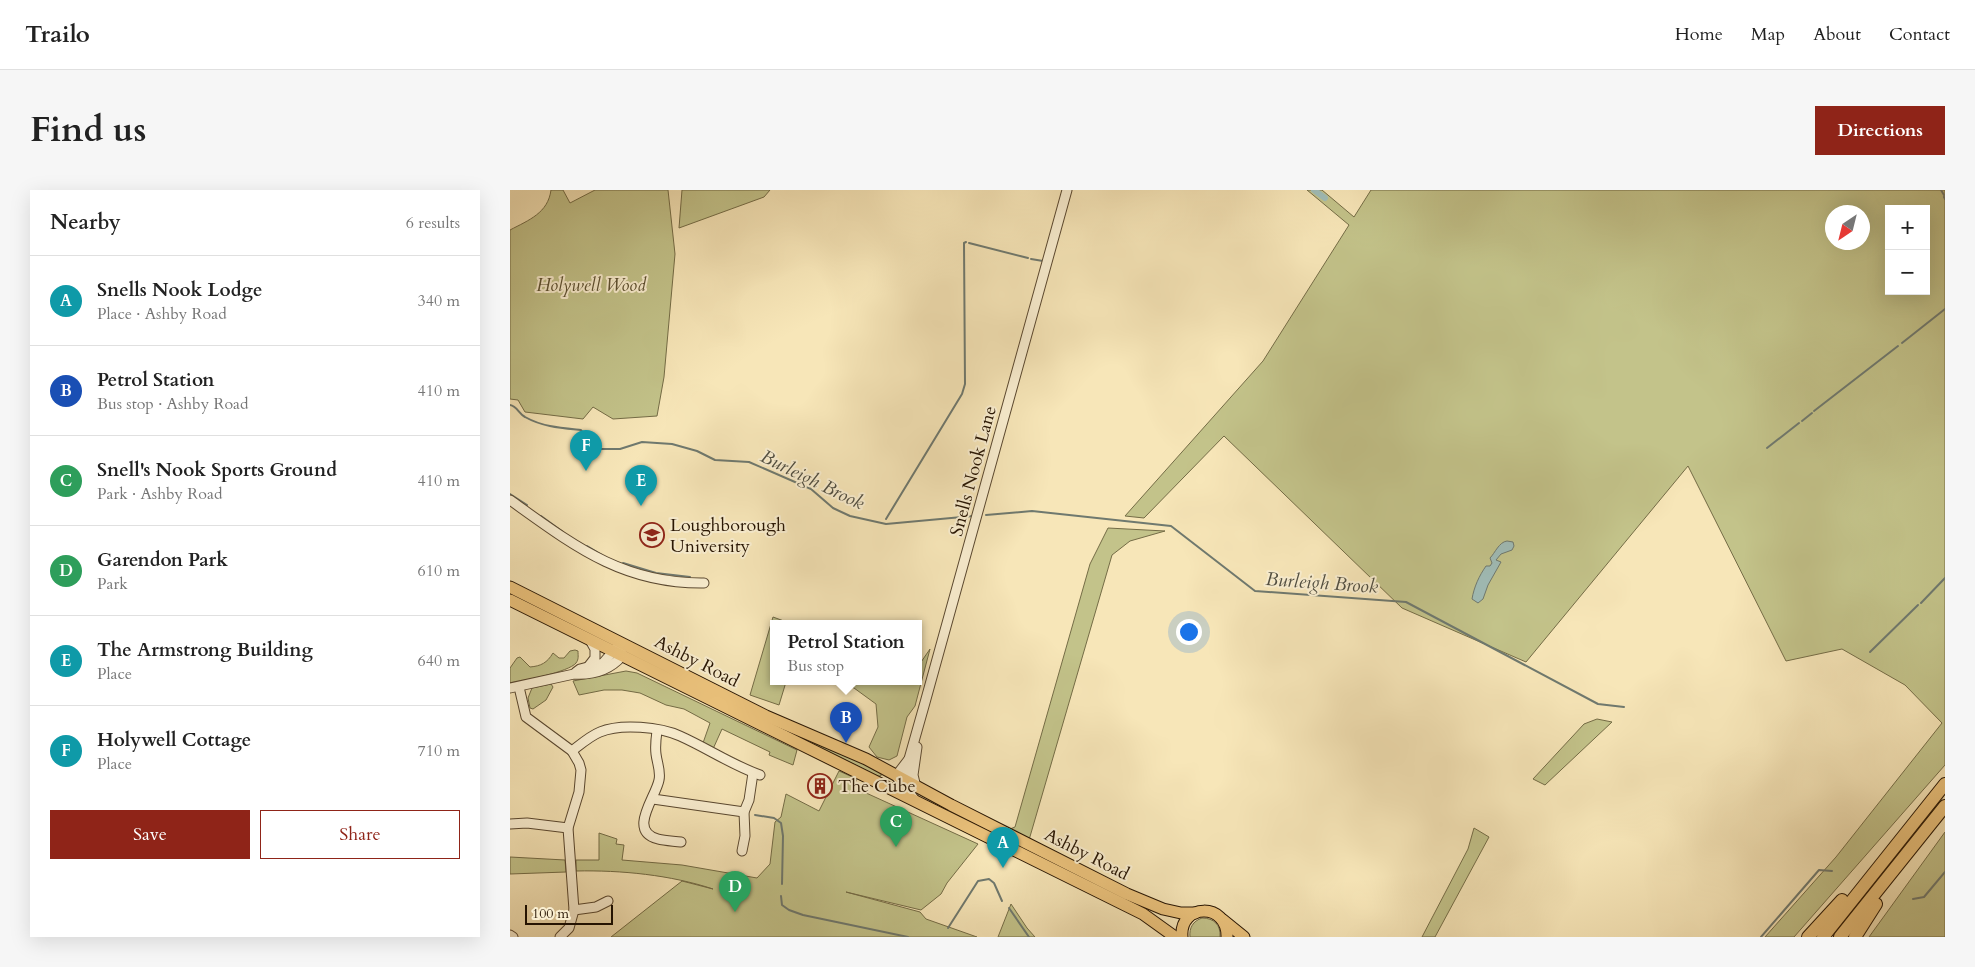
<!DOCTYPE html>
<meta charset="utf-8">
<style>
:root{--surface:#fff;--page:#f6f6f6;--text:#222;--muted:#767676;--line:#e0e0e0;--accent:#8f2418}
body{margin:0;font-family:Cardo,serif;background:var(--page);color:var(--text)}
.controls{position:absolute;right:15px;top:15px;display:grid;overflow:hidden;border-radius:0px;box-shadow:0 5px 20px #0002}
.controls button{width:45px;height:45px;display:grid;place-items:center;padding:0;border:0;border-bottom:1px solid var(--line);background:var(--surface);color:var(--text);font:25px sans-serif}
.compass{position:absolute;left:1315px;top:15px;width:45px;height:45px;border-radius:50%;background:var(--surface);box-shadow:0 5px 20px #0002;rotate:215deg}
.scale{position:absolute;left:15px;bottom:12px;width:88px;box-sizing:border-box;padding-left:5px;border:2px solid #261402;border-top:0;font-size:14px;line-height:18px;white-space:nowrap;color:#261402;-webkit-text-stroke:4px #faefd1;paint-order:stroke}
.you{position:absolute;left:678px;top:441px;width:18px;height:18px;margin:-12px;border:4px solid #fff;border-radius:50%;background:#1a73e8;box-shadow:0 0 0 8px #1a73e833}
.badge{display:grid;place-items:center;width:32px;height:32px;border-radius:50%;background:var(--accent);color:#fff;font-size:16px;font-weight:700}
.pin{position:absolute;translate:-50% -41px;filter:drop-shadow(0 1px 2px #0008)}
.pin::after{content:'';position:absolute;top:26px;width:18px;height:15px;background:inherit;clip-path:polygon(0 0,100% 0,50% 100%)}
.popup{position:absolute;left:260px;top:430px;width:152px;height:65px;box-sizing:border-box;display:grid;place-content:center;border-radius:0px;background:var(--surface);filter:drop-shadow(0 1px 4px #0005);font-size:16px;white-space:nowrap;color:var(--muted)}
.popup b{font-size:19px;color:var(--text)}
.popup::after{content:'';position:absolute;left:50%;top:100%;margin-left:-10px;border:10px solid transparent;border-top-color:var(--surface)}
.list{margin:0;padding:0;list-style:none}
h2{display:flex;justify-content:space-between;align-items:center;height:65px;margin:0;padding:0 20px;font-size:21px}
h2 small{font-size:16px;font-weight:400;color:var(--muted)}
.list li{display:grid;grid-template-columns:32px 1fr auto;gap:15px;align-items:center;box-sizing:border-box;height:90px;padding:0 20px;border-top:1px solid var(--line)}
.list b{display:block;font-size:19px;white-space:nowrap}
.list p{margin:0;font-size:16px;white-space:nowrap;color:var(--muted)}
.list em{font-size:16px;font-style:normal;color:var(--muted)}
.actions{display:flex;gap:10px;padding:15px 20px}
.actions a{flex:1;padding:11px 0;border:1px solid var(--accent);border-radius:0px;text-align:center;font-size:18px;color:var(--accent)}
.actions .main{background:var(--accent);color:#fff}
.map{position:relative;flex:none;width:1435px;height:747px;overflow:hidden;border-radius:0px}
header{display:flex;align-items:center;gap:30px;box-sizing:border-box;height:70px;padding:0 25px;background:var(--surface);border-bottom:1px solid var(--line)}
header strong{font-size:24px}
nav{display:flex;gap:28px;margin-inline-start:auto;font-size:18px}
.intro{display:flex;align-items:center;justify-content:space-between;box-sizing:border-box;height:120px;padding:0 30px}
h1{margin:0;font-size:35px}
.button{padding:12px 22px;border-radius:0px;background:var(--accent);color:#fff;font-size:18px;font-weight:700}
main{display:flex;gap:30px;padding:0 30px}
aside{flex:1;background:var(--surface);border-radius:0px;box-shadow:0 5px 20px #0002}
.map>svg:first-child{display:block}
.green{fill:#c3c38a;stroke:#746c46;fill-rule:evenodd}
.water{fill:#a0bdb8;stroke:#6f796f}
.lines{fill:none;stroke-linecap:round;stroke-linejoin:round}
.stream{stroke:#6f796f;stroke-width:2}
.canal{stroke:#a0bdb8;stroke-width:6}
.minor-casing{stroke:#5a4830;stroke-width:11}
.major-casing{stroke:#261402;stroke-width:13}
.highway-casing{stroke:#261402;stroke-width:14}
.minor{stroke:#faefd1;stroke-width:9}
.major{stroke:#ecc37c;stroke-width:11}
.highway{stroke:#ecc37c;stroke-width:12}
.labels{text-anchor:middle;stroke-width:4;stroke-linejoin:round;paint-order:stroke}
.park-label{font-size:18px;font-style:italic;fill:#5d5132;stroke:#faefd1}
.street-label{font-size:18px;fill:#261402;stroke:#faefd1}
.poi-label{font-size:18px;fill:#261402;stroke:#faefd1;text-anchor:start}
.water-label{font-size:19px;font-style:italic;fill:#514f42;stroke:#faefd1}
</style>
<header>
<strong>Trailo</strong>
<nav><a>Home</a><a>Map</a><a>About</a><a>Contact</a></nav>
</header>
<div class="intro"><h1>Find us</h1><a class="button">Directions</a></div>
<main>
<aside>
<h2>Nearby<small>6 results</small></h2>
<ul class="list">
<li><span class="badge" style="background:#0f9aa8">A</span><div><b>Snells Nook Lodge</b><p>Place · Ashby Road</p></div><em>340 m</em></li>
<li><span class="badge" style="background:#1a4fb4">B</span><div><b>Petrol Station</b><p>Bus stop · Ashby Road</p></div><em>410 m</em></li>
<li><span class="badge" style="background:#2e9e5b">C</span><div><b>Snell's Nook Sports Ground</b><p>Park · Ashby Road</p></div><em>410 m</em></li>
<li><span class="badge" style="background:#2e9e5b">D</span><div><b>Garendon Park</b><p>Park</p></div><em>610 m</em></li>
<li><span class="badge" style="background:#0f9aa8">E</span><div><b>The Armstrong Building</b><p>Place</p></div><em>640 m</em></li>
<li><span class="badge" style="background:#0f9aa8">F</span><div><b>Holywell Cottage</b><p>Place</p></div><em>710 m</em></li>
</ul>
<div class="actions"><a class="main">Save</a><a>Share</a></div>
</aside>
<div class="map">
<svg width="1435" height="747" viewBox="0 0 1435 747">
<rect width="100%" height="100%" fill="#f7e6b8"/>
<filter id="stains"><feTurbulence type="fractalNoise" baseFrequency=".004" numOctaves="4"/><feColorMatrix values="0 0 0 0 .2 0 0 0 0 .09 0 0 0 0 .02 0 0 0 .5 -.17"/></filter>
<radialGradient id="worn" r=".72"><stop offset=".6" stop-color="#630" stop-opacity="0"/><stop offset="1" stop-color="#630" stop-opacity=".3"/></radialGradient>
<g class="green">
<path d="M41,0H53L60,13L85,0H158L165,64L154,187L147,226L103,229L83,217L73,229L15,222L8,210L0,209V40C19,30 38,23 41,0Z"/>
<path d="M172,0H260L254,7L169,38Z"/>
<path d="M797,0H812L844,27L861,0H1435V575L1284,747H1255L1326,667L1432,533L1395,495L1332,459L1276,471L1178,276L1016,472L892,418L714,246L634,328L615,326L753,171L839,35ZM1379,19H1416V101H1379ZM1322,22H1352V52H1322Z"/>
<path d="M598,338L655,341L620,351L602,365L519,650L500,639L505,637L580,374Z"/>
<path d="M263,427L282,434H264V492H276L269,515L240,505Z"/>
<path d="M420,459L405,516L397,527L387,566L379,570L367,567L359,557L368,537L366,514L344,498L327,492H408L409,475Z"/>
<path d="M65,460L68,461C68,466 69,469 66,473C59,482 12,491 0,493V478L7,468L10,467L20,477C31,476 37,473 43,463L49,468H54L60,461Z"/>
<path d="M118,465L371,581V586H368Z"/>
<path d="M116,481L127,483L287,560L283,575L259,565L260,562L212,539L203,559L193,553L200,533L174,519L156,515L130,503L112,500H94L69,505L63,491Z"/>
<path d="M41,494L43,497L36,510L23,519L20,518L18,508L22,498Z"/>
<path d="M1087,529L1102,532L1035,595L1023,589L1074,534Z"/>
<path d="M329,581L347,589L343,597L468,654L437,693L431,704L411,720L336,702L410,722L416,729L467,747H101L172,691L203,699C161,685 111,680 66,681V670H89V643L107,649L106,654L114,655L112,670L172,675L247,688L260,674L265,632L271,627L276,604L309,621Z"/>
<path d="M964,638L979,647L925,747H912L958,659Z"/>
<path d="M1435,642V747H1359Z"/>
<path d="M0,667L55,670L56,682L0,684Z"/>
<path d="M501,714L517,738L525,747H488Z"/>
<path d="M692,728C704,728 711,735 710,747H680C679,738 683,731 692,728Z"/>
</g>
<path class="water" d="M997,351L1003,352L1004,356L1002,360L991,364L986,370L991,372L978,395L973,409L968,413L962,409C964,397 969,386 976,376H980L982,373L980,368C985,363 989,352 997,351Z"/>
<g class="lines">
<g class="stream">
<path d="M1431,0L1434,5"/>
<path d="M1434,7L1435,9"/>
<path d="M459,53L518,68"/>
<path d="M521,69L533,71"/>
<path d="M1392,153L1435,119"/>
<path d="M0,215C7,216 9,224 15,227C33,237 51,238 71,240L86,259H110L132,252L162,254L187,261L205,270L239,272L301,299L323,318L340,326L376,334L463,326"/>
<path d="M1304,221L1388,156"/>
<path d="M1292,231L1302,223"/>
<path d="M1257,258L1289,233"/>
<path d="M0,304L17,315"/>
<path d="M476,325L522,321L661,336L745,401L896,412L1088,514L1114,517"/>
<path d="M31,326L53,342"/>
<path d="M376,329L452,204L455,194L454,53L456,52"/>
<path d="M77,356L92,365"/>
<path d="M113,373L146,383L180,387"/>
<path d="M1411,413L1435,388"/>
<path d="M1360,462L1408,415"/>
<path d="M245,625L264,628L271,633L273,646L272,694"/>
<path d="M271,706L272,715L279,720L293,725L398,747"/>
<path d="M1403,709L1414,707L1435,682"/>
<path d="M499,718L519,747"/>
<path d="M438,738L468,691L479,689L484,693L492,711"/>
<path d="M1251,747L1309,680L1322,681"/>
</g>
<path class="canal" d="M804,0L815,8"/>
<defs>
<g id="minor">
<path d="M0,310C63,355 112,394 194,393"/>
<path d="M78,477L85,468V459L80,450"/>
<path d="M66,482L70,479L93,473L107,457"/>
<path d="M9,497L16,527L62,561L69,573L71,580L69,602L58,638L64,720L59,738L50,747"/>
<path d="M0,498L64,484C82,485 100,480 112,466L111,460"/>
<path d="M147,541C146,548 145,556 146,564C147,573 151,581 149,590C146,607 117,641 148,649C155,651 164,651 171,652"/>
<path d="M62,561C71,554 80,546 90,542C111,533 150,537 170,546C197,558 222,575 250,585"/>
<path d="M399,569L386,586L405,610"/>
<path d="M406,597L403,585L407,557"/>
<path d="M382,599C393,593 399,582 399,569C453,380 503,190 557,0"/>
<path d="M143,609L234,622"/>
<path d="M0,634L17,633L58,638"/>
<path d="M232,661L235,646L234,622L239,610L243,583"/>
<path d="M64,720L86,717L98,711"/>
<path d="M0,745L3,747"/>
</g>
<g id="major">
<path d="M0,397L256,526L356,569L441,615L617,704L653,719L671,723H685"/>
<path d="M0,410L633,724L665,747"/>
<path d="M713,730L734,747"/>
<path d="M672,747C669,713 718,712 717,747"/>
</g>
<g id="highway">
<path d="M1298,747L1332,710"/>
<path d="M1313,747L1435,594"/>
<path d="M1330,747L1435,616"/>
<path d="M1345,747L1366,714"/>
</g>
</defs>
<use href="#minor" class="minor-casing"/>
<use href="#major" class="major-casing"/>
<use href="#highway" class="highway-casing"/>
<use href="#minor" class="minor"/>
<use href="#major" class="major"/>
<use href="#highway" class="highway"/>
</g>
<defs>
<symbol id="university-ring" viewBox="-11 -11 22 22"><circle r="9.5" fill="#faefd1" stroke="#8f2418" stroke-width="1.5"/><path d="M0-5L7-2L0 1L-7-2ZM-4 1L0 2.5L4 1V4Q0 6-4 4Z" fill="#8f2418"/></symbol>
<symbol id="building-ring" viewBox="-11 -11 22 22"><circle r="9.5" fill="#faefd1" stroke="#8f2418" stroke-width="1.5"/><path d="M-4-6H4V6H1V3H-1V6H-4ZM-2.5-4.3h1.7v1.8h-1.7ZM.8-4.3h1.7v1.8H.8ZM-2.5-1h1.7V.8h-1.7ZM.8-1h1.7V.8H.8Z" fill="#8f2418"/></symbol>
</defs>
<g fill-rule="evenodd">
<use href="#university-ring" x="128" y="331" width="28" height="28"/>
<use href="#building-ring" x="296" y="582" width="28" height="28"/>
</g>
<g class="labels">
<g class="park-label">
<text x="81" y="101">Holywell Wood</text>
</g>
<g class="street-label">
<text transform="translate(463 281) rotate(-75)" y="6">Snells Nook Lane</text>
<text transform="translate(187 471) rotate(27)" y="6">Ashby Road</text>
<text transform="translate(577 664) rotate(27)" y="6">Ashby Road</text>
</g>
<g class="poi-label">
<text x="160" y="341">Loughborough<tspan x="160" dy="21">University</tspan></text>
<text x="328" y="602">The Cube</text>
</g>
<g class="water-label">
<text transform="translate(303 289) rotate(26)" y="7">Burleigh Brook</text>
<text transform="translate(812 392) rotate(4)" y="7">Burleigh Brook</text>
</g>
</g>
<rect width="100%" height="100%" filter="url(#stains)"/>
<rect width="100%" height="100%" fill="url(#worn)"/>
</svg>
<div class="controls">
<button>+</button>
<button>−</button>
</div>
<svg class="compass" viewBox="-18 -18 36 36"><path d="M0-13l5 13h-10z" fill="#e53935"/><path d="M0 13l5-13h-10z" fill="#767676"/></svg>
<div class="scale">100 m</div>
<div class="you"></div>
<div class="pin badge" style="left:493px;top:678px;background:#0f9aa8">A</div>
<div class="pin badge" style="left:336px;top:553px;background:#1a4fb4">B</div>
<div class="popup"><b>Petrol Station</b>Bus stop</div>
<div class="pin badge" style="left:386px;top:657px;background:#2e9e5b">C</div>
<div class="pin badge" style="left:225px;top:722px;background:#2e9e5b">D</div>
<div class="pin badge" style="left:131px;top:316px;background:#0f9aa8">E</div>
<div class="pin badge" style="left:76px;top:281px;background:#0f9aa8">F</div>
</div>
</main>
